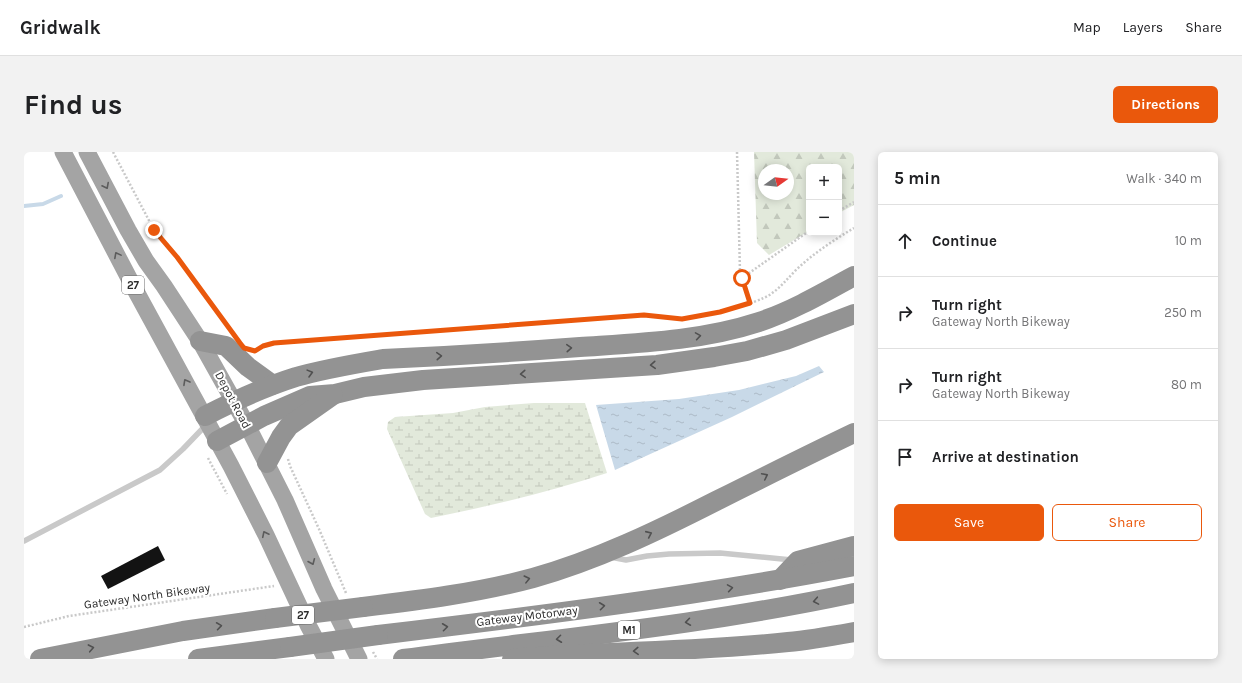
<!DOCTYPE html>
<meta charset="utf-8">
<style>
:root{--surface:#fff;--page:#f2f2f2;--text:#202124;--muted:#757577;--line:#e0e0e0;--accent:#ea580c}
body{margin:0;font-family:Karla,sans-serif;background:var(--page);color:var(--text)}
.controls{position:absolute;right:12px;top:12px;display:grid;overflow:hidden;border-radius:6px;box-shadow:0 2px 10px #0003}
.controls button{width:36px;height:36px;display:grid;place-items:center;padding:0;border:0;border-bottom:1px solid var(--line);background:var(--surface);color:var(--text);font:20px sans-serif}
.compass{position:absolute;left:734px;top:12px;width:36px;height:36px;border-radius:50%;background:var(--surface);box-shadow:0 2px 10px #0003;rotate:75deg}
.stop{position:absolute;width:12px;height:12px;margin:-9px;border:3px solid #ea580c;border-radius:50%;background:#fff}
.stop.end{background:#ea580c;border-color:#fff;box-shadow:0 1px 4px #0008}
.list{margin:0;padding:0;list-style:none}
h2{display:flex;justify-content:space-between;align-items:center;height:52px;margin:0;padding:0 16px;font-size:17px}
h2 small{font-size:13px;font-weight:400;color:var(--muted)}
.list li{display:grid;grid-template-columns:26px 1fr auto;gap:12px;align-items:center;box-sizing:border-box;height:72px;padding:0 16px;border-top:1px solid var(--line)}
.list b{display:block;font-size:15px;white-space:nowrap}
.list p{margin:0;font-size:13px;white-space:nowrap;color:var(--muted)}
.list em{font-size:13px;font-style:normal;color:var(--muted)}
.actions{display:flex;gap:8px;padding:12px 16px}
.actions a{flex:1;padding:9px 0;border:1px solid var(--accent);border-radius:6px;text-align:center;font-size:14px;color:var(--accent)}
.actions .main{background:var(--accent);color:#fff}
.icon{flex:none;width:22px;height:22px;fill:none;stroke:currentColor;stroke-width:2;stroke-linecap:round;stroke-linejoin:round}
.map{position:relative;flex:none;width:830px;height:507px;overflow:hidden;border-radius:6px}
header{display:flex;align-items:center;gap:24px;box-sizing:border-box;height:56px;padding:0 20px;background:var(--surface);border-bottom:1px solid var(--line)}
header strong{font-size:19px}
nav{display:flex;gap:22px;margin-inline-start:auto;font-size:14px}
.intro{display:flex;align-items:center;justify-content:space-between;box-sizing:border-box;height:96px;padding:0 24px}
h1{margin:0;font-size:28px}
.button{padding:10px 18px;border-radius:6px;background:var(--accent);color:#fff;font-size:14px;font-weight:700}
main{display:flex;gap:24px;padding:0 24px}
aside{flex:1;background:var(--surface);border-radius:6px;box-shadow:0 2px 10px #0003}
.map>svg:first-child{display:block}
.forest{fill:url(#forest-firs);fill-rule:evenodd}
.wetland{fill:url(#wetland-marsh)}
.water{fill:url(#water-ripples)}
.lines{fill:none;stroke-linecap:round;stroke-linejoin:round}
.stream{stroke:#c8d9e8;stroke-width:4}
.building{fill:#131313}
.path{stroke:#c9c9c9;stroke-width:2.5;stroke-dasharray:2 2;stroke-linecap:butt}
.lane{stroke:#c9c9c9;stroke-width:5.5}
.primary{stroke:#a4a4a4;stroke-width:17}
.highway{stroke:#939393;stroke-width:20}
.highway-bridge{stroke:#939393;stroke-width:20}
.oneway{stroke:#5c5c5c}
.oneway2{stroke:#505050}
.route{stroke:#ea580c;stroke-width:5}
.labels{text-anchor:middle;stroke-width:4;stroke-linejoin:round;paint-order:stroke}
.shield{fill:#fff;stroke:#6b6b6b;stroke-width:1}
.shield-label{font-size:11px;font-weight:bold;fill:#2c2c2c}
.street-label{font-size:12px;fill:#2c2c2c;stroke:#fff}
</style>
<header>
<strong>Gridwalk</strong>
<nav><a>Map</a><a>Layers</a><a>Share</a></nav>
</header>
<div class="intro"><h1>Find us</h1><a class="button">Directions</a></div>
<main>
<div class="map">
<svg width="830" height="507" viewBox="0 0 830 507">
<defs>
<pattern id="forest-firs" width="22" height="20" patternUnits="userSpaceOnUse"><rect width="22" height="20" fill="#e2e9db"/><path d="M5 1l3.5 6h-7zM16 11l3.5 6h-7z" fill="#c2c8bc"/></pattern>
<pattern id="wetland-marsh" width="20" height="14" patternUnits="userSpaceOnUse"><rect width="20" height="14" fill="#e2e9db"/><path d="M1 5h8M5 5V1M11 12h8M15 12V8" fill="none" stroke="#c2c8bc"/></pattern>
<pattern id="water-ripples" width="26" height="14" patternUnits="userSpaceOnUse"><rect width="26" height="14" fill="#c8d9e8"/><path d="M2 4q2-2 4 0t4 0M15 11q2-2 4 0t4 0" fill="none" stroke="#acbac7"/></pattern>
</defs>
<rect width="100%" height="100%" fill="#fff"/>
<path class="forest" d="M730,0H830V53L815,61V15H785V79L745,103L733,91ZM740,18H764V42H740Z"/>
<path class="wetland" d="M510,251H561L583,321C525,340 467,354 407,366L401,362L363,277L364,270L371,265L429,261L461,255Z"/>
<path class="water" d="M795,214L800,220L708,265L591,318L572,253L655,247L715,238L772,224Z"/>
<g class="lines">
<path class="stream" d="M0,54L19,52L37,44"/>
</g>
<path class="building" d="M134,394L141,408L84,437L77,424Z"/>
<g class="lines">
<g class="path">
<path d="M89,0L130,78L153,105L206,178"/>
<path d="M713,0L716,120L726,151"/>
<path d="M815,59L830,50"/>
<path d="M718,126L785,79"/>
<path d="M231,199L239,194L250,191L620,163C632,164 646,168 659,166C679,164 731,153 747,142C757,135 764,126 773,117C790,101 810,88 830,76"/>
<path d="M184,306L203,342"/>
<path d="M264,307L266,314L295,377L322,441"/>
<path d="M0,475L45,464L250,434"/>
<path d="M349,500L353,507"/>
</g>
<g class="lane">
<path d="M0,389L136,318L159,297L182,273"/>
<path d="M586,405L602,408L623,404L645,402L696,401L768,408"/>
</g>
<g class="primary">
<path d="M39,0L108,132L207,314L242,383L284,473L302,507"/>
<path d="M63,0L104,78L122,109L140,134L176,189L223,273L261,348L300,437L335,507"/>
</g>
<g class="highway">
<path d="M176,189L202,194L224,215L249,233"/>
<path d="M181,264C210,249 240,235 272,225C300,217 330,212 359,207C425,204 490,200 556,195C615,191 677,189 735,170C768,159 799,141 830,124"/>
<path d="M193,289L240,264L286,244L311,242L340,235L399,228L633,213L690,205L723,199L762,188L830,162"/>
<path d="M243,311L257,285L265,274L309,243"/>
<path d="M756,428L774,409L830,394"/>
<path d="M339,455C396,448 453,441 509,426C573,408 633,379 692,349C738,326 784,303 830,281"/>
<path d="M354,483C513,464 672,444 830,414"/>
<path d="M16,507L159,479L251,466"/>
<path d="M174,507L266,495"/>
<path d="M379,507C529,487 681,473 830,441"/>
<path d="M488,507C580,499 672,500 764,490C786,488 808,484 830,480"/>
</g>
<g class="highway-bridge">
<path d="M251,466L339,455"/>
<path d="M266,495L354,483"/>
</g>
</g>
<defs><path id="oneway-chevron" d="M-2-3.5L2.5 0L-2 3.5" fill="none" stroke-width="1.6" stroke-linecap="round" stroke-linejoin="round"/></defs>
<g class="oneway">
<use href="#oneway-chevron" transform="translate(82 34) rotate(63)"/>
<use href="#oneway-chevron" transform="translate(93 103) rotate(-118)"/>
<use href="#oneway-chevron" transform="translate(162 230) rotate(-119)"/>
<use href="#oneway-chevron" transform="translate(241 382) rotate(-116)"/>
<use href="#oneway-chevron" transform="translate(288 410) rotate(67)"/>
</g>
<g class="oneway2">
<use href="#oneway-chevron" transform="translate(674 184) rotate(-9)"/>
<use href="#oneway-chevron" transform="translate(545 196) rotate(-4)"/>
<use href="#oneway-chevron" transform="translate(415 204) rotate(-4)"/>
<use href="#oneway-chevron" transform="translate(629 213) rotate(176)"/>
<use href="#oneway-chevron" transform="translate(286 221) rotate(-15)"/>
<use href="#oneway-chevron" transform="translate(499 222) rotate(176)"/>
<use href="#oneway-chevron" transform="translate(741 324) rotate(-26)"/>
<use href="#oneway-chevron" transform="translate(625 382) rotate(-24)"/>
<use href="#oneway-chevron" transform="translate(503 427) rotate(-14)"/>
<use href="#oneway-chevron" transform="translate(706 436) rotate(-9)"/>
<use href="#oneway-chevron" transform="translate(792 449) rotate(170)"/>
<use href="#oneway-chevron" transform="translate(578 454) rotate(-7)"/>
<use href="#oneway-chevron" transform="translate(664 470) rotate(172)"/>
<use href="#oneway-chevron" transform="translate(195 474) rotate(-8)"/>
<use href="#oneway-chevron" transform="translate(421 475) rotate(-7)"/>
<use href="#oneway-chevron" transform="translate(535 487) rotate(173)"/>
<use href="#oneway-chevron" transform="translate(67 496) rotate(-11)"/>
<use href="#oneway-chevron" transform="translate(612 499) rotate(177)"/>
</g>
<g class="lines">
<path class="route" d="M130,78L153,105L216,191L220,196L231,199L239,194L250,191L620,163L658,167L696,160L726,151L718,126"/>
</g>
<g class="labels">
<g class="shield">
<rect x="98" y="124" width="22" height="18" rx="3"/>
<rect x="268" y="454" width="22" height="18" rx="3"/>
<rect x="594" y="469" width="22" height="18" rx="3"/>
</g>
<g class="shield-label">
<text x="109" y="137">27</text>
<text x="279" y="467">27</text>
<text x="605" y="482">M1</text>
</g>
<g class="street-label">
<text transform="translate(209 248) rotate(62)" y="4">Depot Road</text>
<text transform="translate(123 444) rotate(-8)" y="4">Gateway North Bikeway</text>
<text transform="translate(503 464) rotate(-7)" y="4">Gateway Motorway</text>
</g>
</g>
</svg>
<div class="controls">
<button>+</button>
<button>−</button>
</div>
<svg class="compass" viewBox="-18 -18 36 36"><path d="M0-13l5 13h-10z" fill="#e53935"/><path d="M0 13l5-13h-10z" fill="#757577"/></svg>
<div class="stop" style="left:718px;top:126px"></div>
<div class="stop end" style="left:130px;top:78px"></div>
</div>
<aside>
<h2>5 min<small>Walk · 340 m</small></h2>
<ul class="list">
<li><svg class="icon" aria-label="ahead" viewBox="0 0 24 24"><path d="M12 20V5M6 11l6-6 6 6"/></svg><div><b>Continue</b></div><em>10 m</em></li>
<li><svg class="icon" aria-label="right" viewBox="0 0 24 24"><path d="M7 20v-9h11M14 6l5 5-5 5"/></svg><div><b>Turn right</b><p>Gateway North Bikeway</p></div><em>250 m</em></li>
<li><svg class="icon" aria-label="right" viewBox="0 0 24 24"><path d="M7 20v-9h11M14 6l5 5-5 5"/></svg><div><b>Turn right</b><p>Gateway North Bikeway</p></div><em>80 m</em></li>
<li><svg class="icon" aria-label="arrive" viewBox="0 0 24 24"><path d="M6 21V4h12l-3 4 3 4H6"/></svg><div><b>Arrive at destination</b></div></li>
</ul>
<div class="actions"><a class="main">Save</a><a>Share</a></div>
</aside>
</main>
